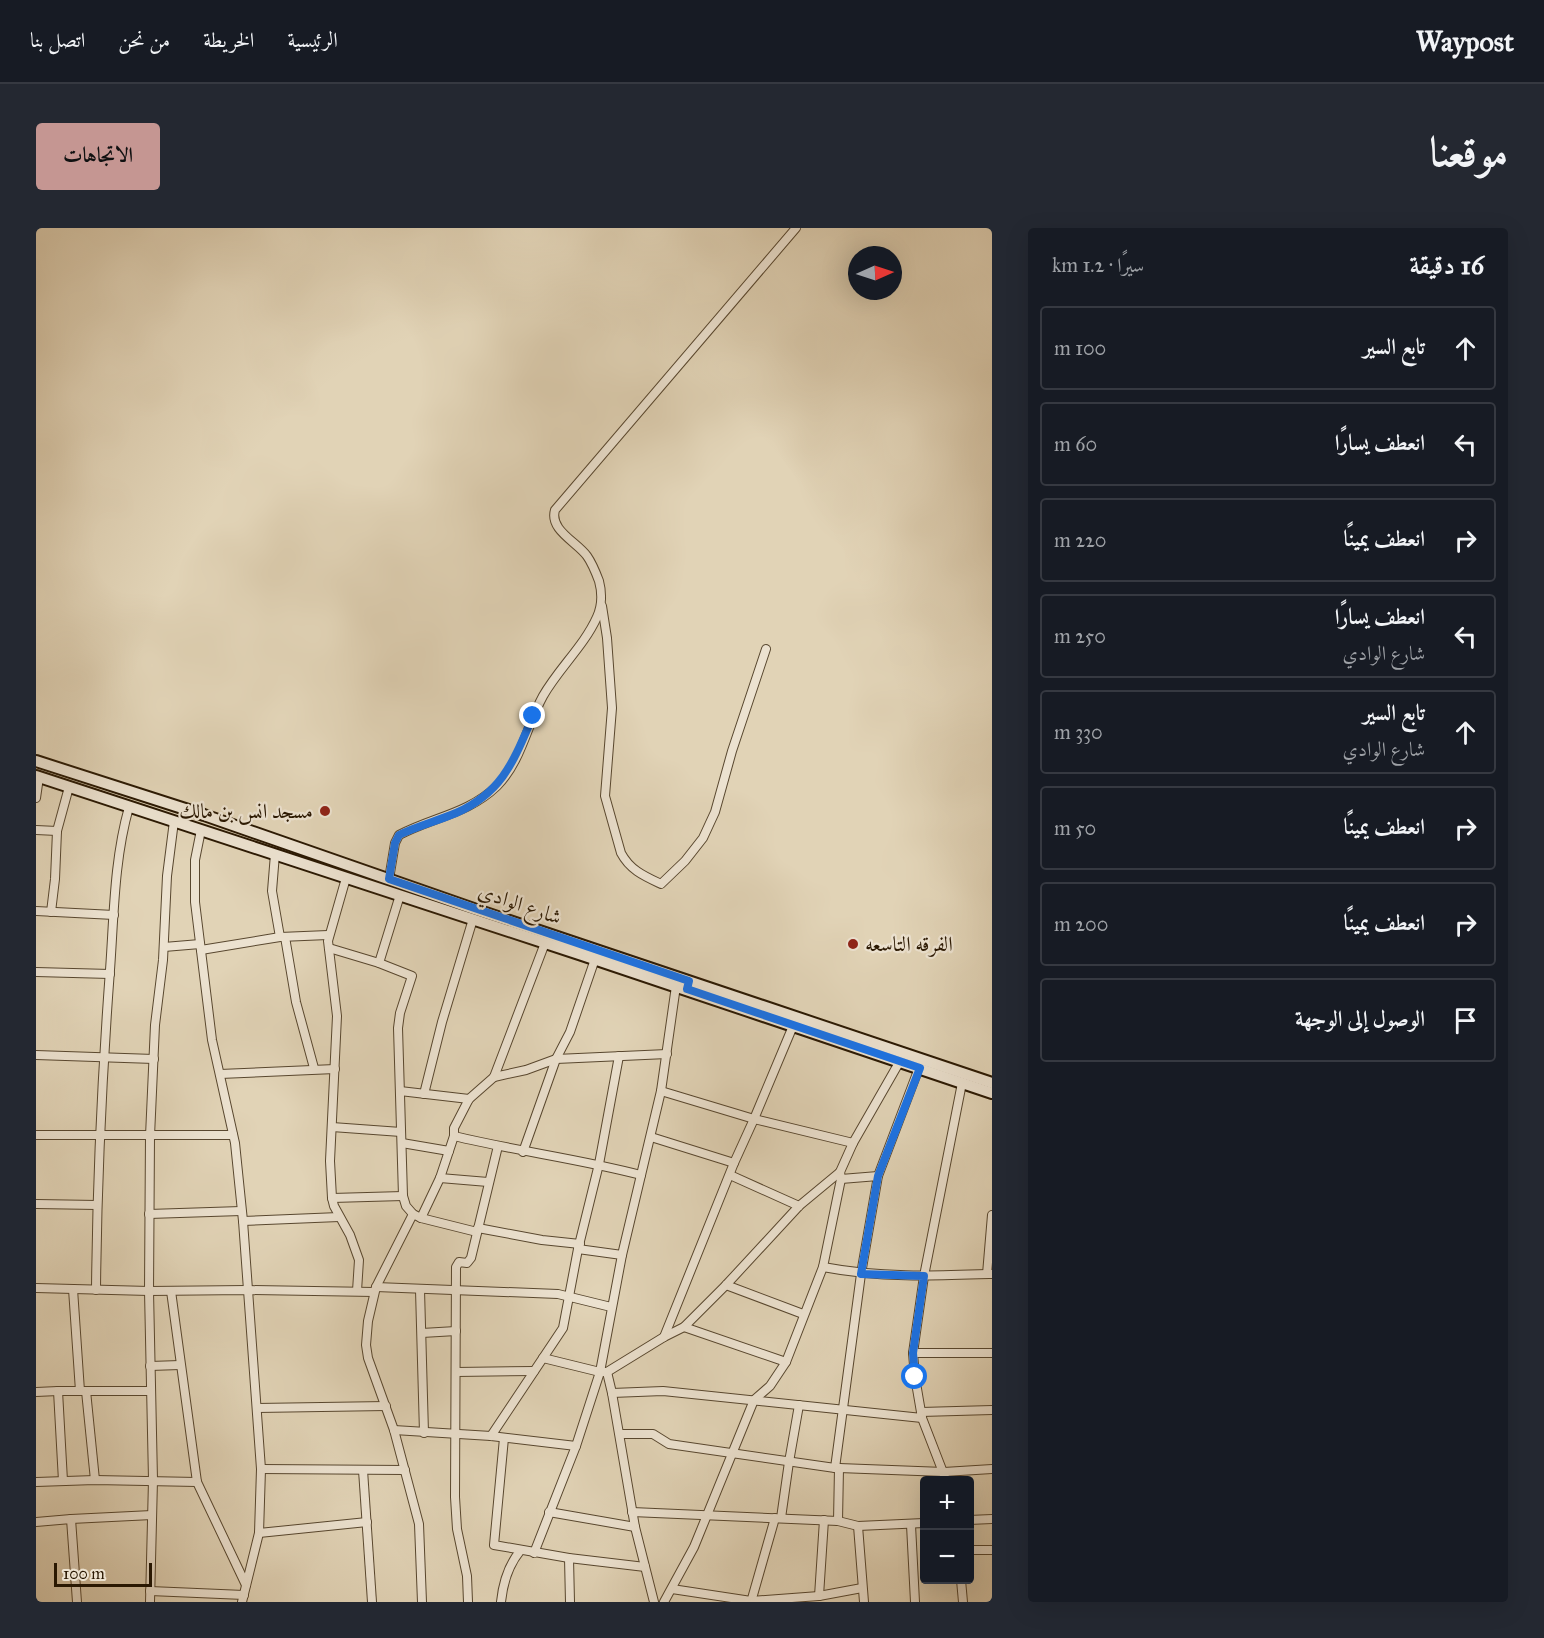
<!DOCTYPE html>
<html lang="ar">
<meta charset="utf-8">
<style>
:root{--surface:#171b24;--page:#242831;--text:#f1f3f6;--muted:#9ea1a6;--line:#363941;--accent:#c59692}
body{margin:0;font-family:"IM FELL Great Primer",Amiri,serif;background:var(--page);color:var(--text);direction:rtl}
.controls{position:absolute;right:18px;bottom:18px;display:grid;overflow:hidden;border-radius:6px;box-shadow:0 6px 24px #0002}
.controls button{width:54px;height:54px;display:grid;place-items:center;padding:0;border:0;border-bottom:2px solid var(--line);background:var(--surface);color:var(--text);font:30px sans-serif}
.compass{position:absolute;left:812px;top:18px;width:54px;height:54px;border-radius:50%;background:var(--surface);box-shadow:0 6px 24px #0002;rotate:87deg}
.scale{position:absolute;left:18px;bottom:15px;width:98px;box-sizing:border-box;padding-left:6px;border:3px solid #2a1802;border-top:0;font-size:16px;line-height:21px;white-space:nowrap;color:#2a1802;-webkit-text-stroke:4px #ece2d0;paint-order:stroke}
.stop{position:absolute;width:18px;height:18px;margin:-14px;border:4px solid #1a73e8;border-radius:50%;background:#fff}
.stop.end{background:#1a73e8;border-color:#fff;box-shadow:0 2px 6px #0008}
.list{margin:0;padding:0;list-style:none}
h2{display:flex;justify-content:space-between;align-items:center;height:78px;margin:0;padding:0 24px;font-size:26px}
h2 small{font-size:20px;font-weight:400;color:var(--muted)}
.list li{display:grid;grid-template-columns:39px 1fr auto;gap:18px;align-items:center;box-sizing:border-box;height:84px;margin:0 12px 12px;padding:0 12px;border:2px solid var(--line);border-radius:6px}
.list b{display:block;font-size:22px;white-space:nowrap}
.list p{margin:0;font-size:20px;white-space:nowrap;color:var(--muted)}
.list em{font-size:20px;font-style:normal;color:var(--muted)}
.icon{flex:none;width:33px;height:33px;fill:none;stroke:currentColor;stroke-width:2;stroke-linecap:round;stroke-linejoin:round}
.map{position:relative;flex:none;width:956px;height:1374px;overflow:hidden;direction:ltr;border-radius:6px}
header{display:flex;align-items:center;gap:36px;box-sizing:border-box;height:84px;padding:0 30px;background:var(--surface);border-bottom:2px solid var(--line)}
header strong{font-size:28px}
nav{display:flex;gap:33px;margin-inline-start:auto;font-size:21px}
.intro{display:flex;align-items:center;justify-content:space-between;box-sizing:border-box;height:144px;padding:0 36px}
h1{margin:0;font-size:42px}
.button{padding:15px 27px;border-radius:6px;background:var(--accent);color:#111;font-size:21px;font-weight:700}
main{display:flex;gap:36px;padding:0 36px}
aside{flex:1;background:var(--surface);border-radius:6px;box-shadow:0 6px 24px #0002}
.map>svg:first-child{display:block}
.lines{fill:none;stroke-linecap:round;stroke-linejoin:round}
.street-casing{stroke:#58472f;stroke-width:10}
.secondary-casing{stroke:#2a1802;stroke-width:14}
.street{stroke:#ece2d0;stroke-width:8}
.secondary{stroke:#ece2d0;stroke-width:10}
.route{stroke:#1a73e8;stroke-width:8}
.poi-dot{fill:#8f2418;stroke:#ece2d0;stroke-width:2}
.labels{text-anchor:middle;stroke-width:4.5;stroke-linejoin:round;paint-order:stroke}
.poi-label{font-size:21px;fill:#2a1802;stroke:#ece2d0;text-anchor:end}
.street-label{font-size:21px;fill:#2a1802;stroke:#ece2d0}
</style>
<header>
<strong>Waypost</strong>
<nav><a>الرئيسية</a><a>الخريطة</a><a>من نحن</a><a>اتصل بنا</a></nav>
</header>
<div class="intro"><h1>موقعنا</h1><a class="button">الاتجاهات</a></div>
<main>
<aside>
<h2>16 دقيقة<small>سيرًا · 1.2 km</small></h2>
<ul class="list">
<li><svg class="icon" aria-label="ahead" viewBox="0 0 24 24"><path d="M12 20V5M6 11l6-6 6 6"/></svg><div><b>تابع السير</b></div><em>100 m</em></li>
<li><svg class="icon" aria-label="left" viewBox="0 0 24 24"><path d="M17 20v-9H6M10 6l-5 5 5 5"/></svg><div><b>انعطف يسارًا</b></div><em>60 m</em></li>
<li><svg class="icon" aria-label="right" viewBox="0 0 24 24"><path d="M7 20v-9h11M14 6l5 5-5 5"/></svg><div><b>انعطف يمينًا</b></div><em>220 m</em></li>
<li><svg class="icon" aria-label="left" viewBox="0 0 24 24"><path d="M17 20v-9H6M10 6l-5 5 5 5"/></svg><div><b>انعطف يسارًا</b><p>شارع الوادي</p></div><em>250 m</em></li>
<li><svg class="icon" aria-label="ahead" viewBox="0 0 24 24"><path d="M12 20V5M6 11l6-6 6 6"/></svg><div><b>تابع السير</b><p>شارع الوادي</p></div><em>330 m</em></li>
<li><svg class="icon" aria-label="right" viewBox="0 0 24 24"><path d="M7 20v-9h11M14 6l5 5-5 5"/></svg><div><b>انعطف يمينًا</b></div><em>50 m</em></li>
<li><svg class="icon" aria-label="right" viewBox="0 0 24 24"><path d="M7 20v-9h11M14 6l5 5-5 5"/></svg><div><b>انعطف يمينًا</b></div><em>200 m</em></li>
<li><svg class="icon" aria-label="arrive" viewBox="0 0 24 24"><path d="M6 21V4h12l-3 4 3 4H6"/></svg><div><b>الوصول إلى الوجهة</b></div></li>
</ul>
</aside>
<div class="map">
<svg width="956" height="1374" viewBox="0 0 956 1374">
<rect width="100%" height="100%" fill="#e1d3b6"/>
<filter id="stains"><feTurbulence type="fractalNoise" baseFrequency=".00333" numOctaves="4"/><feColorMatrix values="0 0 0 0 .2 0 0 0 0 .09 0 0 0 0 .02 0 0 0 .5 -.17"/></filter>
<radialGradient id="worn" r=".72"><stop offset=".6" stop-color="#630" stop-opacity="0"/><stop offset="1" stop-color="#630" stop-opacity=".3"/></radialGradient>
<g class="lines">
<defs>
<g id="street">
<path d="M566,378L571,410L576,480L569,568L585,625C594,642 608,648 625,656L649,633L667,610L679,584L696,523L730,421"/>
<path d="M0,570L3,549"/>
<path d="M0,602L21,603"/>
<path d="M165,602L159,632V674L176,812L199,915L207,993L225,1241L223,1305L206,1374"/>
<path d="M239,626L236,663L244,709"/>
<path d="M310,650L292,713L301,788L294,933L296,970L298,978L314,1007L323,1032L321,1063"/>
<path d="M353,651L359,615L363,607C397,589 432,586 461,558C485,534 491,497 507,468C523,440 548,418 561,389C566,378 566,364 563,353C560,345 556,335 551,328C541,314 513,302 519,282L760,0"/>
<path d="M0,683L78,687"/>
<path d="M15,684L19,651L21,603L33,559"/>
<path d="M249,709L260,774L278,840"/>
<path d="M128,719L164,716"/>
<path d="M293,720L343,735L376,748L364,785L362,800L367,968L370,978L377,986"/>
<path d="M165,722L244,709L292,707"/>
<path d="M343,735L364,667"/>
<path d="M0,744L74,746"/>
<path d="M0,827L118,831"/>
<path d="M184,846L299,841"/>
<path d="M458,849L490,842L520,831L631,826"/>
<path d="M364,863L433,871"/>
<path d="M625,863L718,891L817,915"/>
<path d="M388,866L406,794L437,691"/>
<path d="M296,899L365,904"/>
<path d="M0,907H197"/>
<path d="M418,908C480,923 544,931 605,947"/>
<path d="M615,909L698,935"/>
<path d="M366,915L413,923"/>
<path d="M487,924L520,831L534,804L559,731"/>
<path d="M694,947L763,978"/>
<path d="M404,950L452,954"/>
<path d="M805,951L842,948"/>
<path d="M296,970L367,968"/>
<path d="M0,976L61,977"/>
<path d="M113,986L205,983"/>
<path d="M385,990L441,1004"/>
<path d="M207,993L303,989"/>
<path d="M442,1000L506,1012L544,1016"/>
<path d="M542,1021L586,1027"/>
<path d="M787,1039C845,1050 897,1048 956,1046"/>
<path d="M951,1046L956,987"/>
<path d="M690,1057L767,1086"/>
<path d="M340,1059L522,1066L575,1079"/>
<path d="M0,1060L113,1063L211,1062L338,1064"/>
<path d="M60,1062C61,955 66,849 74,742C78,687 78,632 93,579"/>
<path d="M384,1062L388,1205"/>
<path d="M135,1063L161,1254L210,1357"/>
<path d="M648,1099L750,1134"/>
<path d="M386,1105L420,1103"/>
<path d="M628,1109L698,935L718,891L757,798"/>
<path d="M877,1125H956"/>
<path d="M114,1138L144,1137"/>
<path d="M420,1144L498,1143"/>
<path d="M571,1144L628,1109L648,1099L690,1057L763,978L804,944"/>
<path d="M46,1163H115"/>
<path d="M50,1163L59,1252"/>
<path d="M0,1164L22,1163"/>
<path d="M576,1165L627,1163L886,1190"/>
<path d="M221,1180L350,1178"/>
<path d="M885,1184L956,1182"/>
<path d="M358,1202L455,1208L540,1218"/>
<path d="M584,1206H617L633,1216L799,1240"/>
<path d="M455,1208L527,1100L542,1021L563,936L583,828"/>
<path d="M468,1210L458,1317L533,1330L609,1339"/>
<path d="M803,1240L908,1244L956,1241"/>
<path d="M225,1241L369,1242"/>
<path d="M327,1242L336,1374"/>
<path d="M910,1252L886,1190L879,1149L877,1125L888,1048L926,855"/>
<path d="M27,1253L22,1163H44L37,1061"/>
<path d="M0,1254L59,1252L161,1254"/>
<path d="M513,1284L599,1299"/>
<path d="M596,1284L802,1293L822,1298L888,1295"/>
<path d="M745,1290L753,1234L763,1177"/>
<path d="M35,1291L116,1287"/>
<path d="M933,1292L956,1291"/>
<path d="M802,1293L803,1240H799L825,1046L842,948L883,840"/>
<path d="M0,1294L35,1291L41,1374"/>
<path d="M875,1297L879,1374"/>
<path d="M822,1298L828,1374"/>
<path d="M223,1305L331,1294"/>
<path d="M933,1322H956"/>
<path d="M498,1325L540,1218L564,1144L507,1130"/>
<path d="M533,1330L534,1374"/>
<path d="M925,1352L927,1374"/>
<path d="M636,1361L715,1373L783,1368L826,1360"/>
<path d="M114,1363L208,1367"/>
<path d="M783,1368L788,1292"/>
<path d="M114,1374L117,1252L113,1063L114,908L119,797L127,732L131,648L138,593"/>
<path d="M386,1374L383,1296L358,1202L332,1130L330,1117L332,1093L340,1059L377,986L385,990L404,950L418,908V900L433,871L458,849L509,715"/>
<path d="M432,1374L431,1348L421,1301L419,1269L420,1039L423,1034L431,1035L435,1030L462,918"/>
<path d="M465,1374C467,1354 472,1338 484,1323"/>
<path d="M618,1374L599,1299L576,1165L571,1144H564L586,1027L625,863L640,758"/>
<path d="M628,1374L658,1319L718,1172L734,1158L750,1134L787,1039L805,951L804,944L817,915L864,833"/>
<path d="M715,1374L739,1290"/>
</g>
<g id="secondary">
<path d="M0,533L168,587L438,681L956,855"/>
<path d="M0,548L546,727L956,865"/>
</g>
</defs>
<use href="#street" class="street-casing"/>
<use href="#secondary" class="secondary-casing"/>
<use href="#street" class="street"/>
<use href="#secondary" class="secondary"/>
</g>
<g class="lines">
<path class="route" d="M497,488C478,532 467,564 420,585C401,593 381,598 363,607L359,615L353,651L653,753L651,761L884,840L842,948L825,1046L888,1048L877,1125L879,1149"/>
</g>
<g class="poi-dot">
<circle cx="289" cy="583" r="6"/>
<circle cx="817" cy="716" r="6"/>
</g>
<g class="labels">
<g class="poi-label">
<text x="277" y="590">مسجد انس بن مالك</text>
<text x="829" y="723" text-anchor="start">الفرقه التاسعه</text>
</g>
<g class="street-label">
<text transform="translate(484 676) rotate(19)" y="7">شارع الوادي</text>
</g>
</g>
<rect width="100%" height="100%" filter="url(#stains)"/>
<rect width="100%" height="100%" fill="url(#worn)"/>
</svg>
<div class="controls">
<button>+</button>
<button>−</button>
</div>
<svg class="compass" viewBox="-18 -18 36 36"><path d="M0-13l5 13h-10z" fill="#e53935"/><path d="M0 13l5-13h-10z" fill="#9ea1a6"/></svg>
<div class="scale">100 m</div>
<div class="stop" style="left:879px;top:1149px"></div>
<div class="stop end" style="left:497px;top:488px"></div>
</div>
</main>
